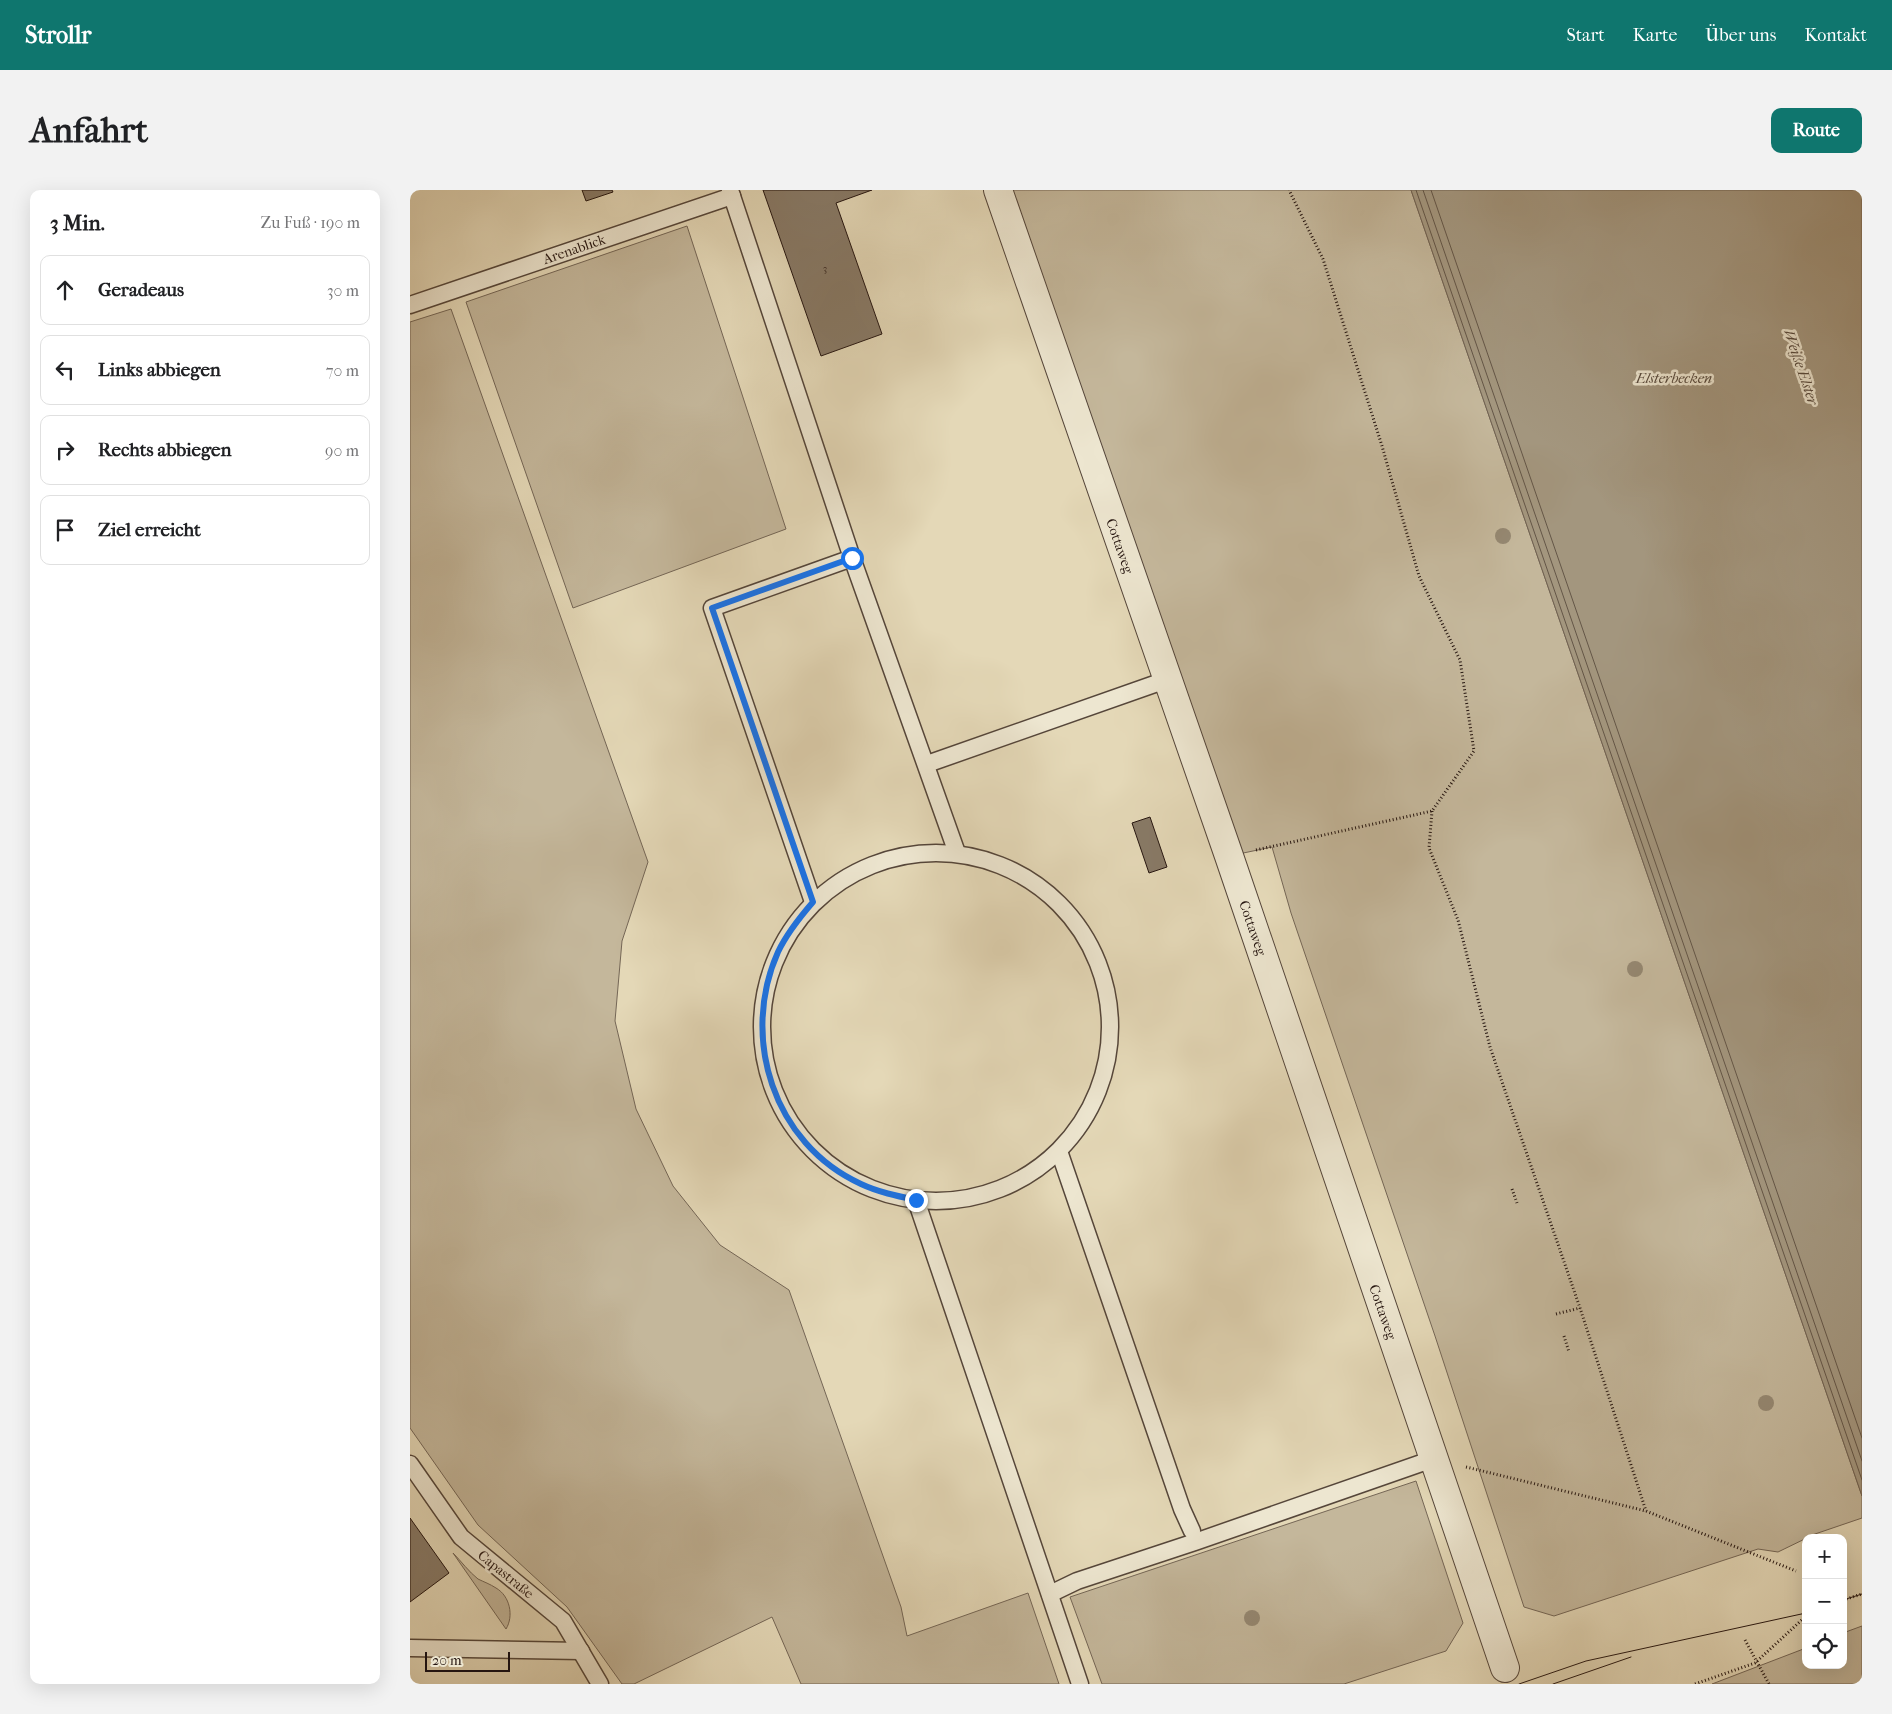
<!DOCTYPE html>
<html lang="de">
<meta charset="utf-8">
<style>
:root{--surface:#fff;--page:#f2f2f2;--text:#202124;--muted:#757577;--line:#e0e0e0;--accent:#0f766e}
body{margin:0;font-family:"IM FELL French Canon",serif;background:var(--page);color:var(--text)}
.controls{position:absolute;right:15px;bottom:15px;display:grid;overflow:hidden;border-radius:10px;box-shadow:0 5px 20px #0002}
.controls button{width:45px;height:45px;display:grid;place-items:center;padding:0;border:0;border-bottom:1px solid var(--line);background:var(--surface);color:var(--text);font:25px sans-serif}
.scale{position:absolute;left:15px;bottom:12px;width:85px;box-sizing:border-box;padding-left:5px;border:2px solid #251510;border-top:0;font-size:14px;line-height:18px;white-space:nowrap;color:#251510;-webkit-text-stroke:4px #ede6d0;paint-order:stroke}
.stop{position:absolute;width:15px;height:15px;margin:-11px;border:4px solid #1a73e8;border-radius:50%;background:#fff}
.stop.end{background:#1a73e8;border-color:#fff;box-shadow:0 1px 5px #0008}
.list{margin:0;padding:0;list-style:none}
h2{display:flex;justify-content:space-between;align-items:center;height:65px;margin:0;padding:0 20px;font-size:21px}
h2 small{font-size:16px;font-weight:400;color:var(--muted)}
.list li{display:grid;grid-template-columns:32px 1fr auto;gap:15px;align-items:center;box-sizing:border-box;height:70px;margin:0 10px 10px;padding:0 10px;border:1px solid var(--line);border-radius:10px}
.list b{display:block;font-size:19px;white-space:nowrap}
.list em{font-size:16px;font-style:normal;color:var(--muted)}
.icon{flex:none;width:28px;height:28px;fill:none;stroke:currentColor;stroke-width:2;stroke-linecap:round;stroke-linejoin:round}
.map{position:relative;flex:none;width:1452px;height:1494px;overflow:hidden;border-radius:10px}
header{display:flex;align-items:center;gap:30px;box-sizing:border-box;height:70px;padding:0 25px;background:var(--accent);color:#fff}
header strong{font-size:24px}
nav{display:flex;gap:28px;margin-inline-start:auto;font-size:18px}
.intro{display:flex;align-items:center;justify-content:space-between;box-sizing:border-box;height:120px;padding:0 30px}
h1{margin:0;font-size:35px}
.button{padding:12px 22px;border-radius:10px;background:var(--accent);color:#fff;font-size:18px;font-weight:700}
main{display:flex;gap:30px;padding:0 30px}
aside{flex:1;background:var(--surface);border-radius:10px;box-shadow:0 5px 20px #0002}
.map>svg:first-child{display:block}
.green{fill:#c4b79b;stroke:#746656}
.water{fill:#a3967e;stroke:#716252}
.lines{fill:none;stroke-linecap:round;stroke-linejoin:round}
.shore{stroke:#645647;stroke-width:1}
.building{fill:#887a67;stroke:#251510}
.service-casing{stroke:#55463a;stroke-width:19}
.tertiary-casing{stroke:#55463a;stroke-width:30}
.path{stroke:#251510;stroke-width:3;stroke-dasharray:1 2.5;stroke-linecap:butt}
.service{stroke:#ede6d0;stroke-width:16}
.tertiary{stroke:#ede6d0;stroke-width:28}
.tram{stroke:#251510;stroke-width:1}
.tree{fill:#958872}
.route{stroke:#1a73e8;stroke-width:6}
.labels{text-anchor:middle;stroke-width:5;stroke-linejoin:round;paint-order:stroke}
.number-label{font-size:11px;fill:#3e2e26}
.street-label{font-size:14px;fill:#251510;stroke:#ede6d0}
.water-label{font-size:15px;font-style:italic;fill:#57493c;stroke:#ede6d0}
</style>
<header>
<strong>Strollr</strong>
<nav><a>Start</a><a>Karte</a><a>Über uns</a><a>Kontakt</a></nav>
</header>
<div class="intro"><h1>Anfahrt</h1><a class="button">Route</a></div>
<main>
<aside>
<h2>3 Min.<small>Zu Fuß · 190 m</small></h2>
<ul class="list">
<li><svg class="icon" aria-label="ahead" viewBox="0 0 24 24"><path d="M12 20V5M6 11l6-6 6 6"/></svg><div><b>Geradeaus</b></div><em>30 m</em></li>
<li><svg class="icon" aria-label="left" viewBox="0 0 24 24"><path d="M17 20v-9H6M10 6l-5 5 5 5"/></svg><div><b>Links abbiegen</b></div><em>70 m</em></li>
<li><svg class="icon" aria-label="right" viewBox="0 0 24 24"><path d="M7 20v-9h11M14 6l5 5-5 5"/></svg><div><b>Rechts abbiegen</b></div><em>90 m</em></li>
<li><svg class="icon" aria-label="arrive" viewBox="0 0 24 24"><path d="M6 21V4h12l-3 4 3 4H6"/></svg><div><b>Ziel erreicht</b></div></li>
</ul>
</aside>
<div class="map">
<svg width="1452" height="1494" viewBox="0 0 1452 1494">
<rect width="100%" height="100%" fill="#e4d8b7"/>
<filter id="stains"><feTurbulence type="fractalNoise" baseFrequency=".004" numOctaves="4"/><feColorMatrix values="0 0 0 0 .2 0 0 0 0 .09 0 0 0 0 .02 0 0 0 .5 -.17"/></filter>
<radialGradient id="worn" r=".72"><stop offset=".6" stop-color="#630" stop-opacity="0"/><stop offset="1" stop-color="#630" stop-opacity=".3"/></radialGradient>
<g class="green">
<path d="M591,0H1001L1452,1306V1328L1405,1344L1368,1362L1348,1359L1144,1426L1114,1417L1025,1146L881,723L862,657L819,666Z"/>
<path d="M277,36L376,339L163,418L56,112Z"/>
<path d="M41,119L238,672L212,751L205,831L226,919L263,996L310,1055L379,1100L491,1417L497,1446L618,1403L649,1494H391L362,1427L224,1494H212L157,1417L68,1335L0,1238V132Z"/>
<path d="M1006,1291L1053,1433L1036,1461L934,1494H692L660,1407Z"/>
<path d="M43,1363C51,1371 59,1382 68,1389C74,1392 80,1394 86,1398C100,1406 104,1426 96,1439Z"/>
<path d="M1452,1436V1494H1302L1396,1458V1475H1433V1443Z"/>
</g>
<path class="water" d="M1001,0H1452V1306Z"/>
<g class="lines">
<g class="shore">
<path d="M1006,0L1452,1290"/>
<path d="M1013,0L1452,1271"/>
<path d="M1021,0L1452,1248"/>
</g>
</g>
<g class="building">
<path d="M172,0H202L203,2L176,11Z"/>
<path d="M353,0H462L426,13L472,144L411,166Z"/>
<path d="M740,627L757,677L739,683L722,633Z"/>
<path d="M0,1328L39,1383L0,1412Z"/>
</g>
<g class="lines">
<defs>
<g id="service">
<path d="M320,0L442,368L547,663"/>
<path d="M0,115L322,6"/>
<path d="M517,574L756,490"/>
<circle cx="526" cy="837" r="174"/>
<path d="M403,712L302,418L442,368"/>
<path d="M649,961L772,1319L782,1341"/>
<path d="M506,1010L670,1494"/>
<path d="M0,1274L51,1347L153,1431L190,1494"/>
<path d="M640,1404L667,1391L785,1352L1023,1269"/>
<path d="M0,1458L171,1461"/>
</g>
<path id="tertiary" d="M588,0L819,666L1095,1478"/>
</defs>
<use href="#service" class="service-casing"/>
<use href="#tertiary" class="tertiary-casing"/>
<g class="path">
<path d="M1022,621L1019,658L1048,730L1080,857L1170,1118L1236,1321"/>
<path d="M846,660L1022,621L1064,561L1050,470L1009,386L972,256L913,69L879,0"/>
<path d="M1102,999L1107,1013"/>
<path d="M1146,1124L1170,1118"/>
<path d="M1154,1146L1159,1162"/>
<path d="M1056,1277L1236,1321L1386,1381"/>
<path d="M1433,1410L1452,1404"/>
<path d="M1335,1450L1359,1494"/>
<path d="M1285,1494L1345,1473L1396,1426"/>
</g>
<use href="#service" class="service"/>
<use href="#tertiary" class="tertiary"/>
<g class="tram">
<path d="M1433,1410L1452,1404"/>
<path d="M1109,1494L1176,1471L1396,1423"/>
<path d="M1143,1494L1221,1467"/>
</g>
</g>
<g class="tree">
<circle cx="1093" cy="346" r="8"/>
<circle cx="1225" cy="779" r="8"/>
<circle cx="1356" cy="1213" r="8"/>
<circle cx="842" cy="1428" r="8"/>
</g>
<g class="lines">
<path class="route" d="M442,368L302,418L403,712C390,727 377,743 368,762C330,847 363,954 451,994C468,1002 487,1006 506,1010"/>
</g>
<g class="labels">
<g class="number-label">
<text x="415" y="82">3</text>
</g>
<g class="street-label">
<text transform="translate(164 59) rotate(-19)" y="5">Arenablick</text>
<text transform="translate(710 356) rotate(71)" y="5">Cottaweg</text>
<text transform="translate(843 738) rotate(71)" y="5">Cottaweg</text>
<text transform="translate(973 1122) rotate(71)" y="5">Cottaweg</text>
<text transform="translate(96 1384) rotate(39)" y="5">Capastraße</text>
</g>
<g class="water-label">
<text transform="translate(1391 177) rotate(71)" y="5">Weiße Elster</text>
<text x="1264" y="193">Elsterbecken</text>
</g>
</g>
<rect width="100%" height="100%" filter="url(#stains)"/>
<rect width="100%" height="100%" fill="url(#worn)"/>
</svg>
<div class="controls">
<button>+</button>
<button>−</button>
<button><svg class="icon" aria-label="locate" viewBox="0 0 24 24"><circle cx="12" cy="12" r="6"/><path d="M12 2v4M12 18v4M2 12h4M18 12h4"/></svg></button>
</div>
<div class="scale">20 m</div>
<div class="stop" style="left:442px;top:368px"></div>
<div class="stop end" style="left:506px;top:1010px"></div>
</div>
</main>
